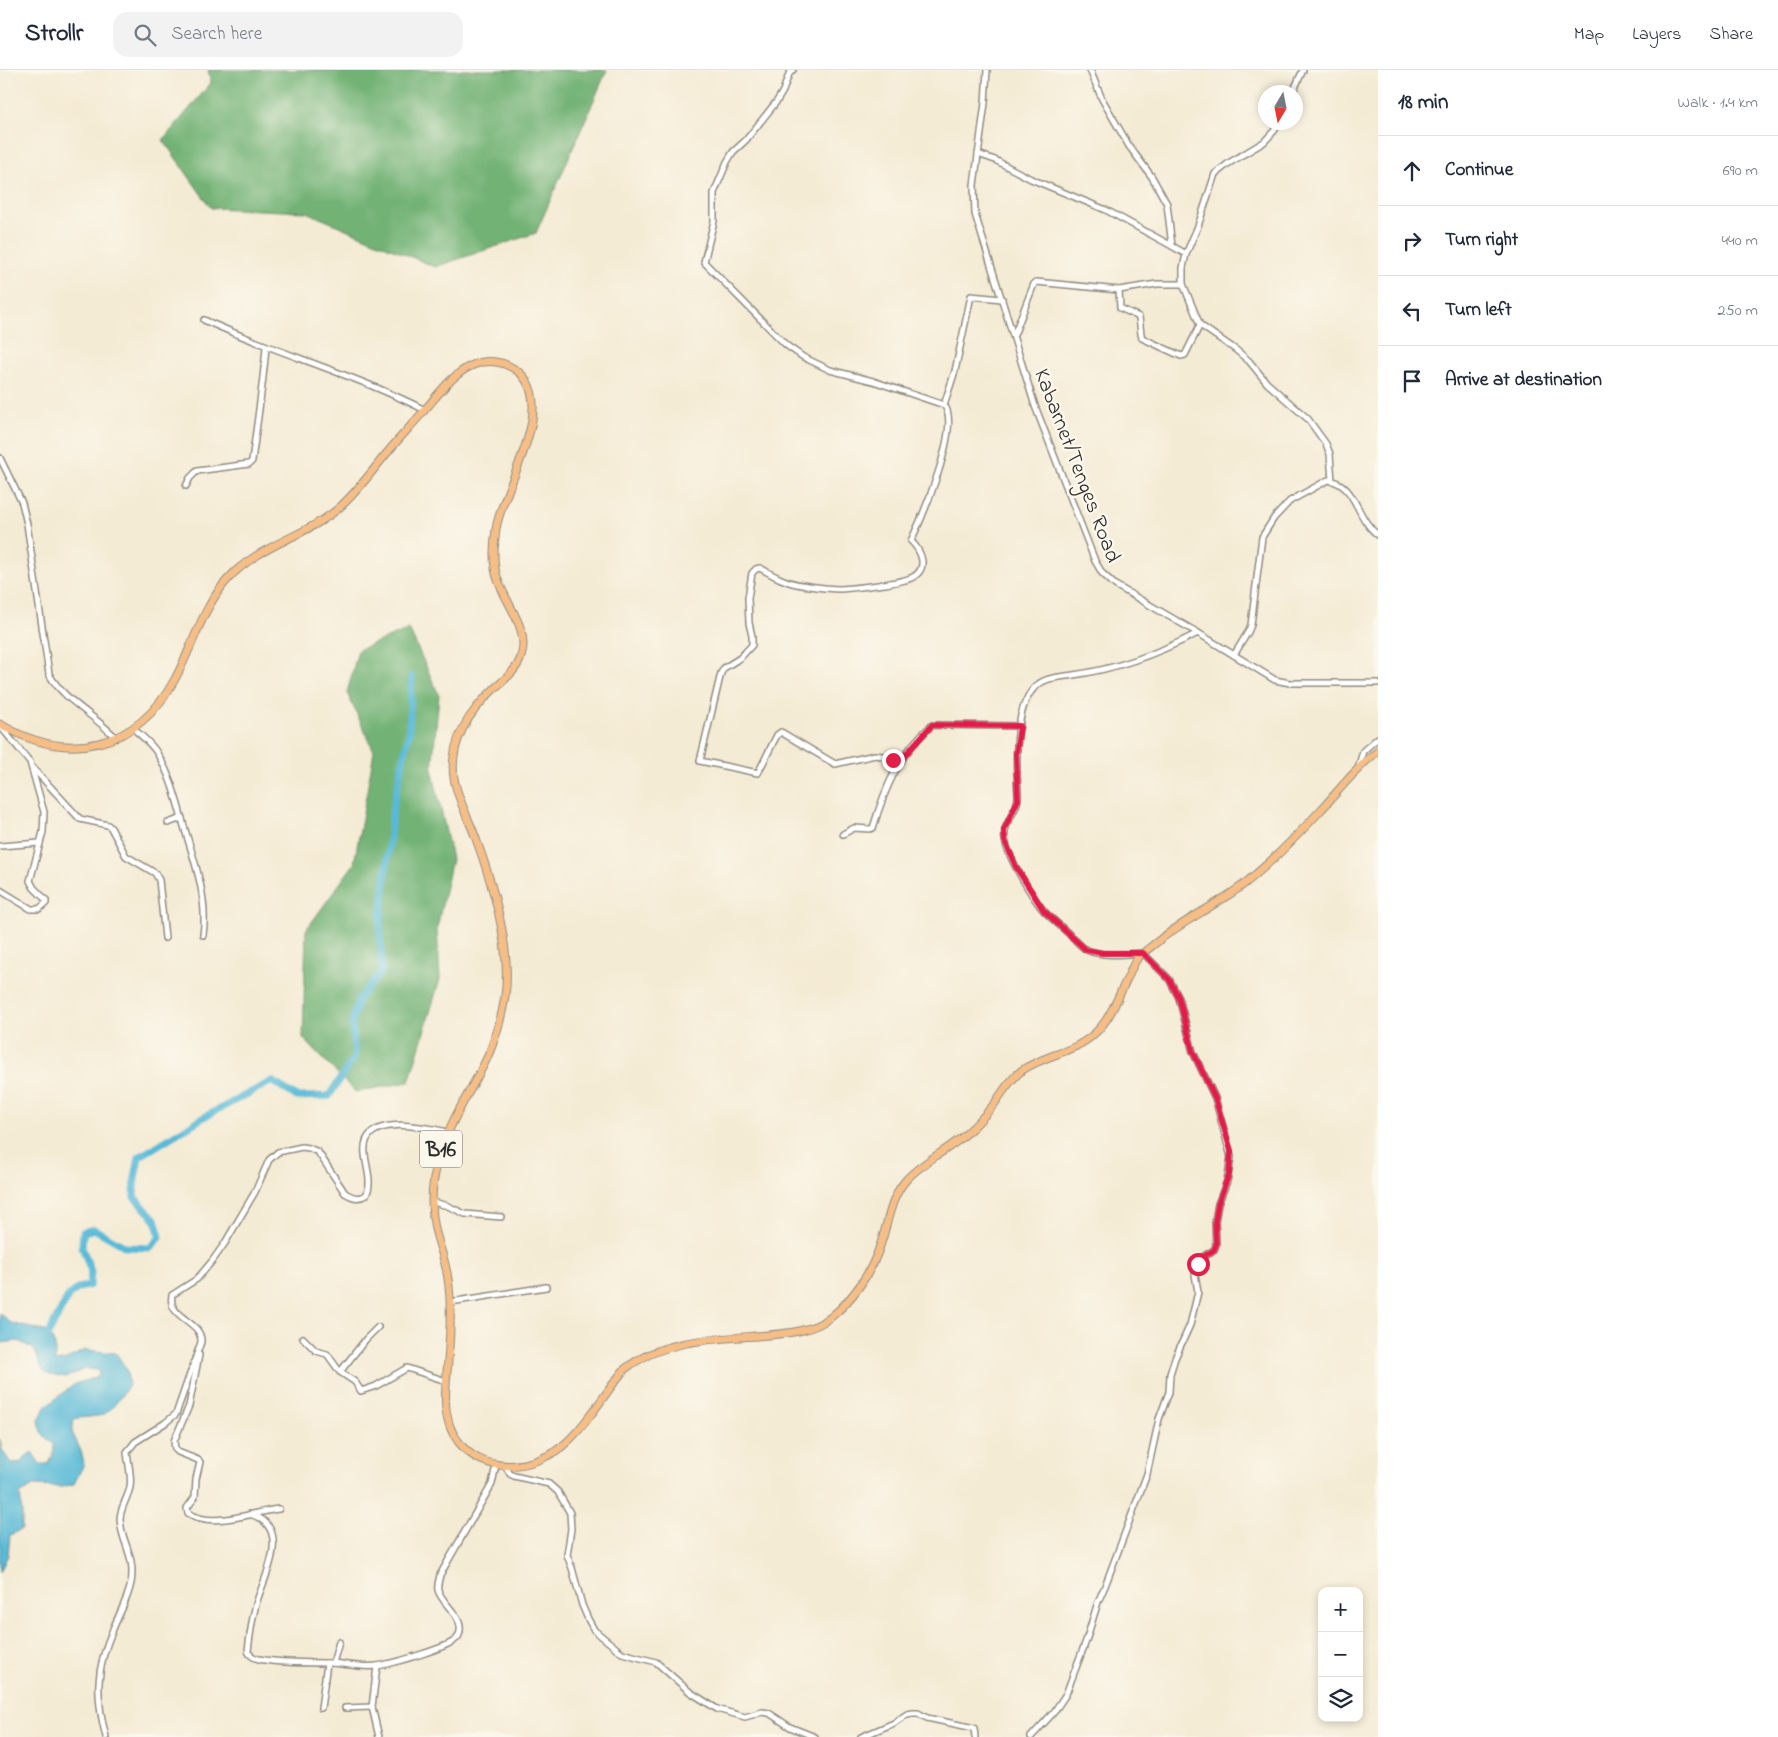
<!DOCTYPE html>
<meta charset="utf-8">
<style>
:root{--surface:#fff;--page:#f2f2f3;--text:#1f2937;--muted:#747a83;--line:#e0e1e3}
body{margin:0;font-family:"Indie Flower",sans-serif;background:var(--page);color:var(--text)}
.controls{position:absolute;right:15px;bottom:15px;display:grid;overflow:hidden;border-radius:10px;box-shadow:0 2px 8px #0003}
.controls button{width:45px;height:45px;display:grid;place-items:center;padding:0;border:0;border-bottom:1px solid var(--line);background:var(--surface);color:var(--text);font:25px sans-serif}
.compass{position:absolute;left:1258px;top:15px;width:45px;height:45px;border-radius:50%;background:var(--surface);box-shadow:0 2px 8px #0003;rotate:190deg}
.stop{position:absolute;width:15px;height:15px;margin:-11px;border:4px solid #e11d48;border-radius:50%;background:#fff}
.stop.end{background:#e11d48;border-color:#fff;box-shadow:0 1px 5px #0008}
.list{margin:0;padding:0;list-style:none}
h2{display:flex;justify-content:space-between;align-items:center;height:65px;margin:0;padding:0 20px;font-size:21px}
h2 small{font-size:16px;font-weight:400;color:var(--muted)}
.list li{display:grid;grid-template-columns:32px 1fr auto;gap:15px;align-items:center;box-sizing:border-box;height:70px;padding:0 20px;border-top:1px solid var(--line)}
.list b{display:block;font-size:19px;white-space:nowrap}
.list em{font-size:16px;font-style:normal;color:var(--muted)}
.icon{flex:none;width:28px;height:28px;fill:none;stroke:currentColor;stroke-width:2;stroke-linecap:round;stroke-linejoin:round}
.map{position:relative;flex:none;width:1378px;height:1667px;overflow:hidden}
header{display:flex;align-items:center;gap:30px;box-sizing:border-box;height:70px;padding:0 25px;background:var(--surface);border-bottom:1px solid var(--line)}
header strong{font-size:24px}
nav{display:flex;gap:28px;margin-inline-start:auto;font-size:18px}
.search{width:350px;height:45px;background:var(--page);display:flex;align-items:center;gap:12px;box-sizing:border-box;padding:0 18px;border-radius:15px;color:var(--muted);font-size:19px}
main{display:flex}
aside{flex:1;background:var(--surface)}
.map>svg:first-child{display:block}
.forest{fill:#72b274;stroke:#4e6e50}
.water{fill:#59bad7;stroke:#427281}
.lines{fill:none;stroke-linecap:round;stroke-linejoin:round}
.river{stroke:#59bad7;stroke-width:7}
.minor-casing{stroke:#908b80;stroke-width:8}
.major-casing{stroke:#908b80;stroke-width:9}
.minor{stroke:#fff;stroke-width:5}
.major{stroke:#f6be87;stroke-width:7}
.route{stroke:#e11d48;stroke-width:6}
.labels{text-anchor:middle;stroke-width:5;stroke-linejoin:round;paint-order:stroke}
.shield{fill:#fbf7ec;stroke:#696865;stroke-width:1}
.shield-label{font-size:21px;font-weight:bold;fill:#2b2b2b}
.street-label{font-size:22px;fill:#2b2b2b;stroke:#fbf7ec}
</style>
<header>
<strong>Strollr</strong>
<div class="search"><svg class="icon" aria-label="search" viewBox="0 0 24 24"><circle cx="10" cy="10" r="6"/><path d="M15 15l6 6"/></svg>Search here</div>
<nav><a>Map</a><a>Layers</a><a>Share</a></nav>
</header>
<main>
<div class="map">
<svg width="1378" height="1667" viewBox="0 0 1378 1667">
<rect width="100%" height="100%" fill="#fbf7ec"/>
<filter id="ink" filterUnits="userSpaceOnUse"><feTurbulence type="fractalNoise" baseFrequency=".02" numOctaves="2"/><feDisplacementMap in="SourceGraphic" scale="10" xChannelSelector="R" yChannelSelector="G"/><feConvolveMatrix kernelMatrix="1 2 1 2 8 2 1 2 1" color-interpolation-filters="sRGB"/></filter>
<filter id="wash" filterUnits="userSpaceOnUse"><feTurbulence type="fractalNoise" baseFrequency=".0096" numOctaves="4" result="noise"/><feDisplacementMap in="SourceGraphic" scale="20" xChannelSelector="R" yChannelSelector="G"/><feGaussianBlur stdDeviation="1.12" result="paint"/><feColorMatrix in="noise" values="0 0 0 0 0 0 0 0 0 0 0 0 0 0 0 0 0 1.4 0 .05"/><feComposite in="paint" operator="in"/></filter>
<g filter="url(#wash)">
<rect width="100%" height="100%" fill="#f4ebd4"/>
<g class="forest">
<path d="M208,0H607L536,163L435,197L306,142L211,138L163,70L211,13Z"/>
<path d="M409,559L439,625L432,699L452,789L437,858L440,909L409,1012L355,1022L303,968L306,860L354,794L374,681L347,623L358,580Z"/>
</g>
<path class="water" d="M0,1243L11,1253L48,1262L55,1275V1292L66,1290L84,1280L116,1283L127,1300L129,1315C123,1324 113,1340 102,1345C96,1347 82,1347 74,1349L72,1362L81,1381L84,1394L74,1414L62,1417L33,1416L20,1424L22,1441V1459L10,1465L8,1485L0,1502V1369L2,1380L11,1393L23,1392L25,1387L32,1382L40,1394H48L53,1386L54,1375L41,1363L39,1350L45,1337L75,1314L99,1306L98,1300L84,1299L67,1307L49,1305L42,1299L34,1279L18,1271L0,1273Z"/>
<g class="lines">
<path class="river" d="M45,1270L69,1225L79,1218L90,1215L91,1201L82,1177L83,1162L94,1159L126,1177L150,1178L160,1167L155,1149L134,1127L135,1108L139,1087L204,1047L272,1011L297,1027L329,1026L355,986L352,953L358,930L382,901L380,857L393,737L409,663L412,607"/>
</g>
</g>
<g filter="url(#ink)">
<g class="lines">
<defs>
<g id="minor">
<path d="M793,0L789,4L783,21L777,31L746,70L733,82L727,92L714,123V151L704,192L786,275L803,287L830,300L873,311L944,335C962,355 922,448 911,471C921,481 929,498 913,507C903,513 854,518 841,519C828,519 815,517 802,515C787,513 774,506 760,498L756,499L752,503L748,528L749,553L752,566V575L740,588L724,598L721,603L700,691L758,703L777,665L781,662L835,694L875,685L889,687L898,693"/>
<path d="M987,0L985,33L974,115L975,144L1035,336L1095,491L1102,503L1115,515L1198,563L1275,610L1290,613H1378"/>
<path d="M1090,0L1102,29L1129,76L1152,107L1167,134L1172,176L1186,184L1183,198V214L1200,255L1236,280L1249,291L1267,313L1308,349L1326,374L1330,384L1332,411"/>
<path d="M1293,22L1303,0"/>
<path d="M978,84L995,90L1031,109L1106,140L1172,176"/>
<path d="M1186,184L1198,156L1215,104L1229,93L1264,72L1274,61L1280,52"/>
<path d="M1119,220L1120,238L1139,247L1141,264L1142,268L1181,286L1185,285L1200,255"/>
<path d="M204,250C276,283 354,304 425,340"/>
<path d="M1014,265L1034,214L1036,212L1119,220L1157,214H1183"/>
<path d="M944,335L955,301L971,226L1002,229"/>
<path d="M0,388L22,433L27,454L49,604C64,631 95,645 116,668"/>
<path d="M186,416L190,408L197,401L249,394L252,391C257,353 263,315 266,277"/>
<path d="M1234,585L1248,562L1251,555L1262,467L1274,448L1290,431L1328,410C1357,414 1355,448 1378,465"/>
<path d="M0,656L30,692L44,742L43,762L30,811L34,818L46,830V833L39,839H31L0,820"/>
<path d="M133,658C141,666 151,673 157,683C172,707 178,736 186,763C196,796 208,830 203,865"/>
<path d="M33,698L80,749L108,755L111,758L126,786L155,803L159,810L165,868"/>
<path d="M1358,699L1363,681L1378,668"/>
<path d="M168,753L182,748"/>
<path d="M843,764L854,758L870,759L873,758C885,718 899,683 932,655L1020,656"/>
<path d="M0,776L40,773"/>
<path d="M433,1132L448,1136L465,1144L501,1147"/>
<path d="M450,1232L546,1217"/>
<path d="M303,1268L316,1281L327,1284L340,1302L355,1312L361,1321L376,1316L407,1298L446,1311"/>
<path d="M199,1285L189,1336L174,1371L175,1379L178,1382L198,1390L200,1392L196,1409L195,1427L187,1438L188,1443C212,1459 253,1442 279,1439"/>
<path d="M340,1302L366,1269L378,1257"/>
<path d="M506,1397L510,1404L514,1406L549,1414L558,1422L570,1443L571,1459L567,1485L572,1498L582,1535L588,1549L594,1560L622,1583L656,1592L690,1622L717,1639L745,1647L762,1642L769,1643L790,1657L815,1667"/>
<path d="M250,1444C293,1457 265,1505 257,1531C252,1547 250,1564 248,1581C250,1586 254,1588 259,1589C282,1594 308,1592 331,1593C346,1594 362,1598 377,1596C390,1594 453,1577 458,1567C468,1549 442,1535 438,1520C437,1515 439,1510 440,1505L492,1414L496,1395"/>
<path d="M333,1593L339,1572"/>
<path d="M377,1596L372,1637L379,1667"/>
<path d="M321,1638L327,1593"/>
<path d="M345,1638L372,1637"/>
<path d="M106,1667C95,1625 96,1599 113,1559C119,1544 128,1529 131,1513C136,1485 121,1473 120,1449C120,1438 128,1428 130,1417C132,1406 128,1393 127,1382L135,1372L165,1353L176,1344L201,1272C202,1250 167,1249 172,1225L197,1209L213,1190L225,1173L255,1122L269,1090L278,1082L302,1077L309,1078L318,1082L345,1123C352,1127 358,1130 366,1125C373,1113 366,1097 365,1084C360,1042 425,1057 447,1062"/>
<path d="M861,1667L894,1653L907,1644L913,1643H918L927,1648L974,1658L975,1667"/>
<path d="M1031,1667L1054,1642L1066,1624L1086,1571L1098,1532L1105,1516L1147,1404L1159,1349L1169,1322L1170,1304L1175,1288L1190,1255L1198,1222L1195,1204L1198,1194L1201,1188L1214,1180L1216,1175L1215,1151L1218,1134L1227,1111L1231,1087L1215,1028L1193,982L1179,928L1169,909L1143,883C1126,884 1103,887 1087,880C1081,877 1075,869 1070,865C1062,857 1053,850 1045,842C1033,829 1007,786 1005,769C1002,752 1020,740 1018,723C1016,695 1013,639 1035,617C1045,607 1060,607 1073,605C1118,599 1159,583 1198,563"/>
</g>
<path id="major" d="M0,654C67,694 137,680 175,609C193,576 202,538 228,509C258,475 306,467 340,437C358,421 372,401 387,383C400,367 415,352 428,336C441,321 454,303 473,295C489,288 508,292 521,304C557,340 502,418 496,459C494,476 492,494 498,510C507,536 530,559 521,587C517,600 505,609 495,618C469,642 449,671 454,708C457,728 468,747 475,766C492,812 512,877 505,926C502,947 496,967 488,986C472,1020 449,1051 439,1088C432,1110 430,1136 435,1159C439,1176 446,1192 448,1209C452,1233 450,1267 448,1291C446,1317 440,1348 458,1371C484,1407 538,1400 567,1372C590,1351 605,1322 625,1299C662,1270 711,1269 757,1266C782,1264 810,1263 831,1247C853,1229 871,1203 880,1176C888,1154 890,1128 906,1110C923,1091 949,1080 967,1063C977,1054 987,1043 995,1033C1003,1021 1010,1010 1021,1001C1043,985 1074,983 1094,964C1111,949 1118,926 1128,907C1131,901 1133,894 1137,889C1143,882 1151,877 1157,872C1184,850 1215,836 1243,815C1271,793 1296,767 1321,740C1339,720 1356,698 1378,681"/>
</defs>
<use href="#minor" class="minor-casing"/>
<use href="#major" class="major-casing"/>
<use href="#minor" class="minor"/>
<use href="#major" class="major"/>
</g>
</g>
<g class="lines" filter="url(#ink)">
<path class="route" d="M893,690L898,693L932,655L1020,656L1016,684L1018,730L1004,760L1005,771L1016,797L1044,841L1086,880L1102,883H1143L1169,909L1179,928L1193,982L1215,1028L1231,1081L1229,1104L1218,1134L1215,1151L1216,1175L1214,1180L1201,1188L1198,1194"/>
</g>
<g class="labels">
<rect class="shield" x="420" y="1060.5" width="42" height="37" rx="4"/>
<g class="shield-label">
<text x="441" y="1086">B16</text>
</g>
<g class="street-label">
<text transform="translate(1079 395) rotate(69)" y="8">Kabarnet/Tenges Road</text>
</g>
</g>
</svg>
<div class="controls">
<button>+</button>
<button>−</button>
<button><svg class="icon" aria-label="layers" viewBox="0 0 24 24"><path d="M12 4l9 5-9 5-9-5zM3 14l9 5 9-5"/></svg></button>
</div>
<svg class="compass" viewBox="-18 -18 36 36"><path d="M0-13l5 13h-10z" fill="#e53935"/><path d="M0 13l5-13h-10z" fill="#747a83"/></svg>
<div class="stop" style="left:1198px;top:1194px"></div>
<div class="stop end" style="left:893px;top:690px"></div>
</div>
<aside>
<h2>18 min<small>Walk · 1.4 km</small></h2>
<ul class="list">
<li><svg class="icon" aria-label="ahead" viewBox="0 0 24 24"><path d="M12 20V5M6 11l6-6 6 6"/></svg><div><b>Continue</b></div><em>690 m</em></li>
<li><svg class="icon" aria-label="right" viewBox="0 0 24 24"><path d="M7 20v-9h11M14 6l5 5-5 5"/></svg><div><b>Turn right</b></div><em>440 m</em></li>
<li><svg class="icon" aria-label="left" viewBox="0 0 24 24"><path d="M17 20v-9H6M10 6l-5 5 5 5"/></svg><div><b>Turn left</b></div><em>250 m</em></li>
<li><svg class="icon" aria-label="arrive" viewBox="0 0 24 24"><path d="M6 21V4h12l-3 4 3 4H6"/></svg><div><b>Arrive at destination</b></div></li>
</ul>
</aside>
</main>
